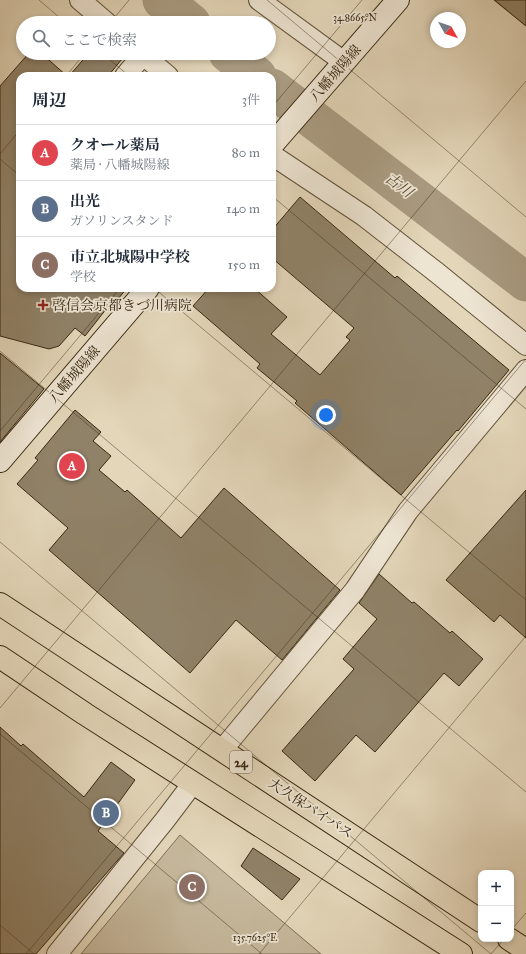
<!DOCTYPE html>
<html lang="ja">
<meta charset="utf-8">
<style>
:root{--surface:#fff;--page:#f2f2f3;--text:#1f2937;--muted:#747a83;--line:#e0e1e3;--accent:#2563eb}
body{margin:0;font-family:"IM FELL Great Primer","Noto Serif JP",serif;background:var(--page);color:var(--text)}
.controls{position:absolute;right:12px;bottom:12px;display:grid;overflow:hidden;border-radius:8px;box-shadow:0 2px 6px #0003}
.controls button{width:36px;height:36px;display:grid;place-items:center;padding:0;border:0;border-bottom:1px solid var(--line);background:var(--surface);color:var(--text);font:20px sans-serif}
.compass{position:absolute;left:430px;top:12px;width:36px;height:36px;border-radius:50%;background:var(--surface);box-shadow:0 2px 6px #0003;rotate:130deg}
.you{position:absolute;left:326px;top:415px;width:14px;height:14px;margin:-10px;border:3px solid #fff;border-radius:50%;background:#1a73e8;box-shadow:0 0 0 6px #1a73e833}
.badge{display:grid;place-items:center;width:26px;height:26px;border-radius:50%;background:var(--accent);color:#fff;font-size:13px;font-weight:700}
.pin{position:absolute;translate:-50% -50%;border:2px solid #fff;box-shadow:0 1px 4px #0006}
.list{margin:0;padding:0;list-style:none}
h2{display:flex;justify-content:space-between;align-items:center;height:52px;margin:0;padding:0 16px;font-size:17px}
h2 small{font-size:13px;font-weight:400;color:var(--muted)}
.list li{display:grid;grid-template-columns:26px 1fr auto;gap:12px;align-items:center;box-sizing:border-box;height:56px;padding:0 16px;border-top:1px solid var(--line)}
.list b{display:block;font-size:15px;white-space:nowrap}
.list p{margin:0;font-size:13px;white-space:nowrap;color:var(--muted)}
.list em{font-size:13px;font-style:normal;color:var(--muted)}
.icon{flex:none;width:22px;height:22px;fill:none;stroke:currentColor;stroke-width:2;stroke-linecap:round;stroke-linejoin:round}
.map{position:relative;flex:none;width:526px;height:954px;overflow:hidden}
.search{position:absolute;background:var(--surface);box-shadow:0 2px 6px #0003;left:16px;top:16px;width:260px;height:44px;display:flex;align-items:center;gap:10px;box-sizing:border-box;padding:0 14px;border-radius:22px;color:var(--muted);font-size:15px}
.panel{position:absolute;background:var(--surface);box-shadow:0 2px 6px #0003;left:16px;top:72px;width:260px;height:220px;border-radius:12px}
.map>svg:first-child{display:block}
.green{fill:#c6b89c;stroke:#7e7056}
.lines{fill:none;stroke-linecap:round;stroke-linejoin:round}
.river{stroke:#a99a80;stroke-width:39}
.building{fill:#908268;stroke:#372711}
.minor-casing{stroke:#62533b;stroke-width:22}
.secondary-casing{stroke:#372711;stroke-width:24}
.trunk-casing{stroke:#372711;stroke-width:24}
.minor{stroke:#ede4d2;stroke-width:20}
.secondary{stroke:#ede4d2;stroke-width:22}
.trunk{stroke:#e3d6b9;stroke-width:22}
.ticks{fill:none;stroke:#372711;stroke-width:1;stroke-opacity:0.45}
.poi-dot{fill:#8f2418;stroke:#ede4d2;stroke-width:1.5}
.labels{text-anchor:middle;stroke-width:3.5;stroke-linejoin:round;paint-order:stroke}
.shield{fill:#ede4d2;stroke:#6e604b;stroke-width:1}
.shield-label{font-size:13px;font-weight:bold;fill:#372711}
.street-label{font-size:14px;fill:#372711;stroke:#ede4d2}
.poi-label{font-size:14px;fill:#372711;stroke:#ede4d2;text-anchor:start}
.water-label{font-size:15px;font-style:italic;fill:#594a32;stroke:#ede4d2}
.ticks-label{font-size:10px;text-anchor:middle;fill:#372711;stroke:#ede4d2;stroke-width:3.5;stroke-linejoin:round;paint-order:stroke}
</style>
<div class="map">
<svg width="526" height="954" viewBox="0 0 526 954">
<rect width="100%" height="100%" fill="#e3d6b9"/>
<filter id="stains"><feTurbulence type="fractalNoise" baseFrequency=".005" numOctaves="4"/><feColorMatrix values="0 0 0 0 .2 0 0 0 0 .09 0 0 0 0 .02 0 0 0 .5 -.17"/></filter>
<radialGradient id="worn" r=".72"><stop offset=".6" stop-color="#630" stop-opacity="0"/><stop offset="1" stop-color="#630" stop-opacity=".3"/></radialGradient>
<path class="green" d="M180,835L321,954H81Z"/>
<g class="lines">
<g class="river">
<path d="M162,0L191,23"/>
<path d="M228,53L257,76"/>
<path d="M272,88L526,282"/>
</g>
</g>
<g class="building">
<path d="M494,0H526V26Z"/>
<path d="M29,53H41L67,76H20V288H127L109,310L107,308L85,336L75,328L59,346L49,349L0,336V86Z"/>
<path d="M89,53H127L108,76H69Z"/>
<path d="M300,197L395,278L397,276L509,370L458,431L457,430L401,495L295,403L297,401L257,368L260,364L193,306L209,288H254L287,317L271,334L320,375L350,340L346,337L354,328L272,258V230Z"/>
<path d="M0,353L44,389L0,442Z"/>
<path d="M75,410L101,432L93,441L111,456L99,470L125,492L127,490L181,538L224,488L340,590L282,660L236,620L190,673L49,550L68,528L17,484L38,460L35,458Z"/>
<path d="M526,490V638L500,615L494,622L446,580Z"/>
<path d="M379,574L412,603L414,602L450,633L452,631L483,659L459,686L444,673L375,752L356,735L315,781L282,751L354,669L343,659L377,619L359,603Z"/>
<path d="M0,727L21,746L23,744L84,797L111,762L135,780L98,831L124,853L36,954H0Z"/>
<path d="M253,848L300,879L282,900L241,866Z"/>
</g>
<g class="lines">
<defs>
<g id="minor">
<path d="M80,0L107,23"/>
<path d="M259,0L344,62"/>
<path d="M141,53L168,76"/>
<path d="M125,76L143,55"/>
<path d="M272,155L364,216L436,272L526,345"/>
<path d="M222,750L355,590L408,511L526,370"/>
<path d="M57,954L165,820L193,783"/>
</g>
<g id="secondary">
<path d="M272,145L398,0"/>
<path d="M0,461L148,288"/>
</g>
<g id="trunk">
<path d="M0,604L481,921"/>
<path d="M0,657L85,714L461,954"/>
<path d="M509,939L526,950"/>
</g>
</defs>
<use href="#minor" class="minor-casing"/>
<use href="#secondary" class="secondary-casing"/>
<use href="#trunk" class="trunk-casing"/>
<use href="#minor" class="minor"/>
<use href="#secondary" class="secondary"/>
<use href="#trunk" class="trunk"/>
</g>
<path class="ticks" d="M39,0L66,23M267,0L526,217M495,0L526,26M110,23L129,0M102,53L129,76M66,76L85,53M272,107L362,0M0,154L20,130M0,159L20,176M272,196L526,409M154,288L526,600M0,351L526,792M0,431L120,288M0,542L491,954M0,708L526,81M0,734L262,954M0,925L34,954M511,930L526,913M26,954L526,359M259,954L526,636M491,954L504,939"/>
<path class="poi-dot" d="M41 299h4v4h4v4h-4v4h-4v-4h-4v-4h4z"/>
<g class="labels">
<rect class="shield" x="230" y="751" width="22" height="22" rx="3"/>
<g class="shield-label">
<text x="241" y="767">24</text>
</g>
<g class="street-label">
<text transform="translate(335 73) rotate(-49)" y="5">八幡城陽線</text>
<text transform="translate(74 374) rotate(-49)" y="5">八幡城陽線</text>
<text transform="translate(311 808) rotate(33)" y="5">大久保バイパス</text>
</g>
<g class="poi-label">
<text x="52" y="310">啓信会京都きづ川病院</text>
</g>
<g class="water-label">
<text transform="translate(399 185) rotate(37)" y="5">古川</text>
</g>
</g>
<g class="ticks-label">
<text x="355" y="21">34.8665°N</text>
<text x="255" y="941">135.7625°E</text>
</g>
<rect width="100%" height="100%" filter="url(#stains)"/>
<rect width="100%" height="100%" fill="url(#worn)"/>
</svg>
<div class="controls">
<button>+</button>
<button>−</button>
</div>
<svg class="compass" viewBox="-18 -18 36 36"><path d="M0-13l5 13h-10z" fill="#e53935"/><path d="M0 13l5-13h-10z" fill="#747a83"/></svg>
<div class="you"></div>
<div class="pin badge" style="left:72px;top:466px;background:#e0444e">A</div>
<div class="pin badge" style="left:106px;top:813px;background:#5c6f8a">B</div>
<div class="pin badge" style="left:192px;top:887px;background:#8d6e63">C</div>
<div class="search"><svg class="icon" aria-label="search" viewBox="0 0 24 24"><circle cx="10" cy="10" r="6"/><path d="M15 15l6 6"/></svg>ここで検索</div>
<section class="panel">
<h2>周辺<small>3件</small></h2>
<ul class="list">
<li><span class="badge" style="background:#e0444e">A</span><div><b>クオール薬局</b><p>薬局 · 八幡城陽線</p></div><em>80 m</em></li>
<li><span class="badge" style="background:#5c6f8a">B</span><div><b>出光</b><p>ガソリンスタンド</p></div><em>140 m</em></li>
<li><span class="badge" style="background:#8d6e63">C</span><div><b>市立北城陽中学校</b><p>学校</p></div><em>150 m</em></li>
</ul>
</section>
</div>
